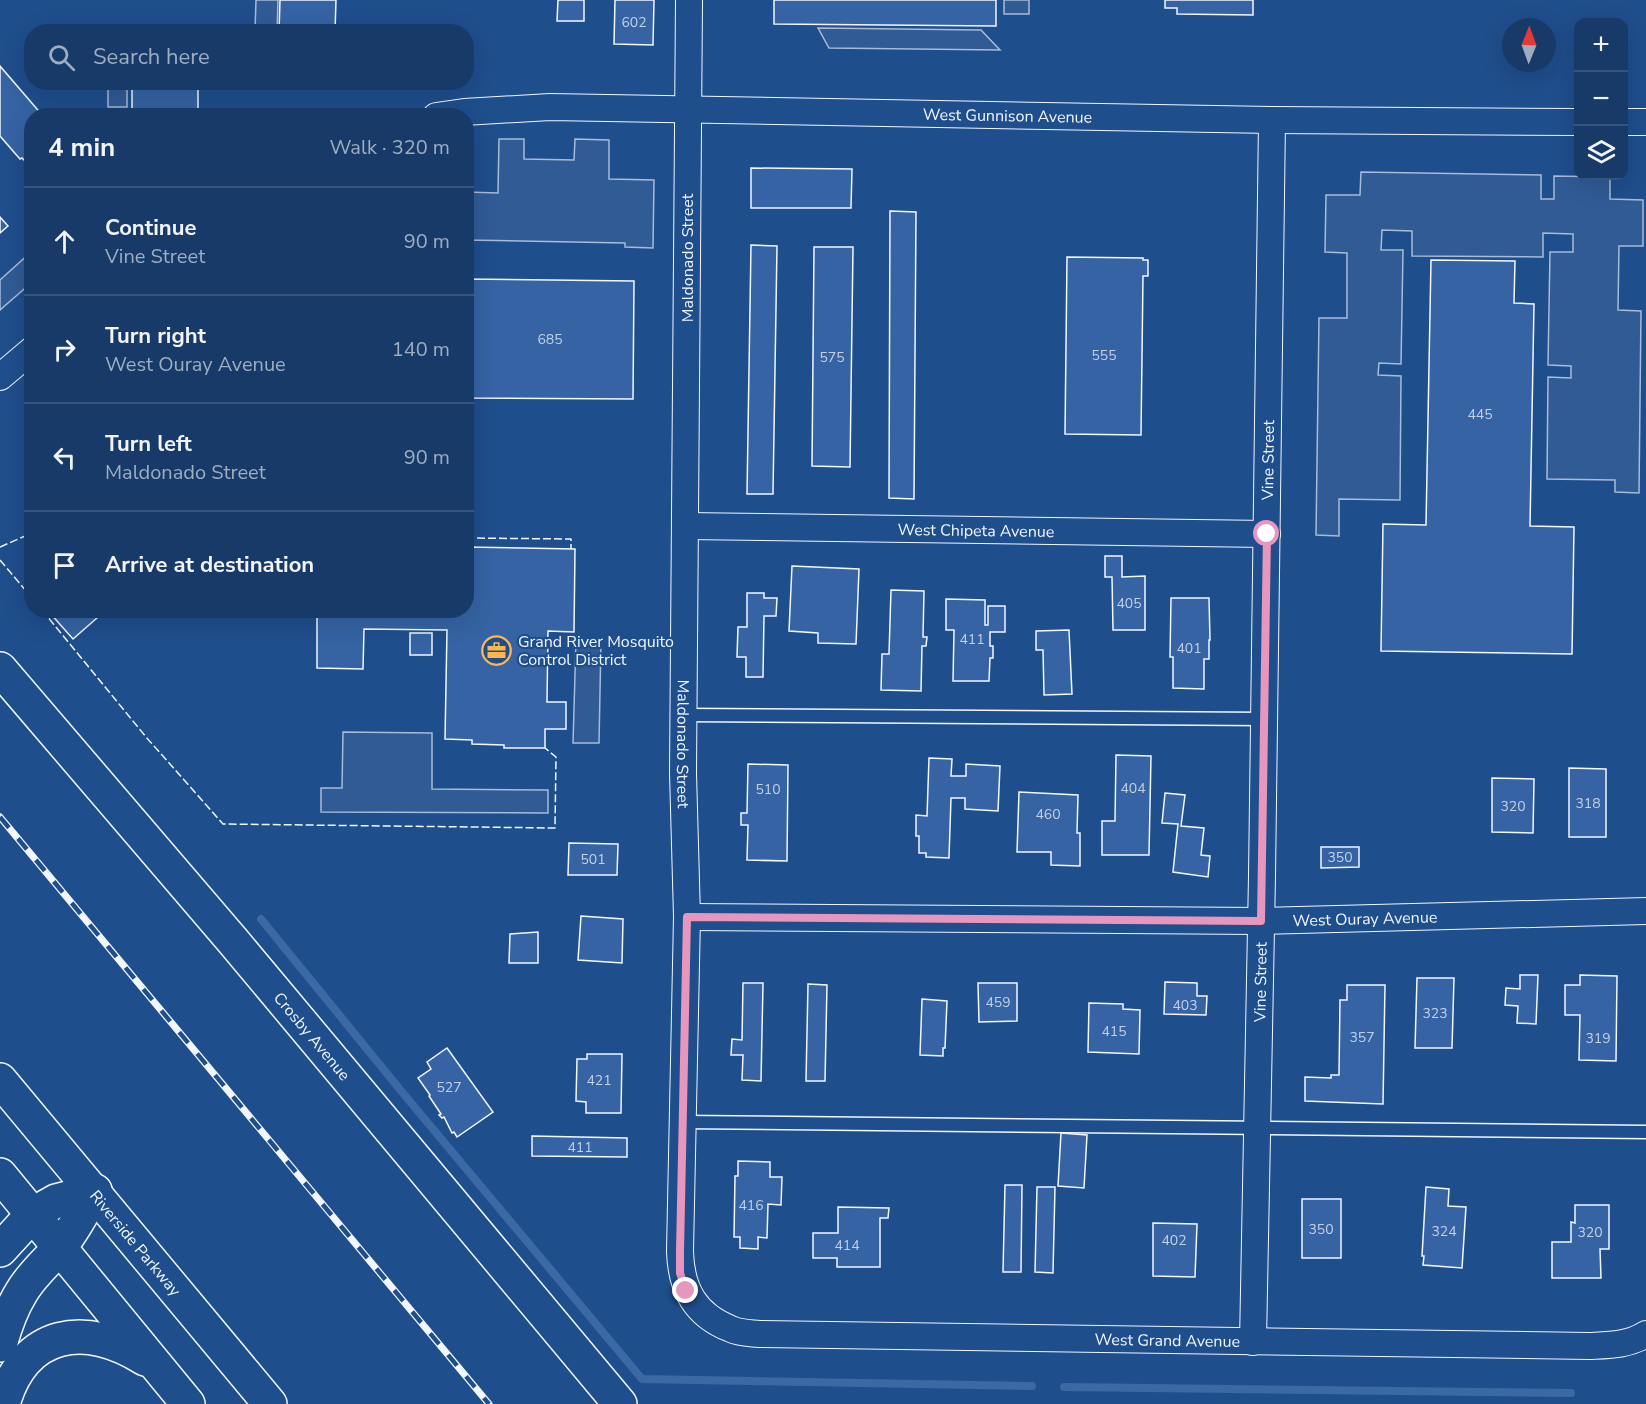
<!DOCTYPE html>
<meta charset="utf-8">
<style>
:root{--surface:#173a69;--page:#20416f;--text:#f1f3f6;--muted:#9eadc0;--line:#36547d}
body{margin:0;font-family:"Nunito Sans",sans-serif;background:var(--page);color:var(--text)}
.controls{position:absolute;right:18px;top:18px;display:grid;overflow:hidden;border-radius:12px;box-shadow:0 6px 24px #0002}
.controls button{width:54px;height:54px;display:grid;place-items:center;padding:0;border:0;border-bottom:2px solid var(--line);background:var(--surface);color:var(--text);font:30px sans-serif}
.compass{position:absolute;left:1502px;top:18px;width:54px;height:54px;border-radius:50%;background:var(--surface);box-shadow:0 6px 24px #0002;rotate:1deg}
.stop{position:absolute;width:18px;height:18px;margin:-14px;border:4px solid #e797bd;border-radius:50%;background:#fff}
.stop.end{background:#e797bd;border-color:#fff;box-shadow:0 2px 6px #0008}
.list{margin:0;padding:0;list-style:none}
h2{display:flex;justify-content:space-between;align-items:center;height:78px;margin:0;padding:0 24px;font-size:26px}
h2 small{font-size:20px;font-weight:400;color:var(--muted)}
.list li{display:grid;grid-template-columns:39px 1fr auto;gap:18px;align-items:center;box-sizing:border-box;height:108px;padding:0 24px;border-top:2px solid var(--line)}
.list b{display:block;font-size:22px;white-space:nowrap}
.list p{margin:0;font-size:20px;white-space:nowrap;color:var(--muted)}
.list em{font-size:20px;font-style:normal;color:var(--muted)}
.icon{flex:none;width:33px;height:33px;fill:none;stroke:currentColor;stroke-width:2;stroke-linecap:round;stroke-linejoin:round}
.map{position:relative;flex:none;width:1646px;height:1404px;overflow:hidden}
.search{position:absolute;background:var(--surface);box-shadow:0 6px 24px #0002;left:24px;top:24px;width:450px;height:66px;display:flex;align-items:center;gap:15px;box-sizing:border-box;padding:0 21px;border-radius:24px;color:var(--muted);font-size:22px}
.panel{position:absolute;background:var(--surface);box-shadow:0 6px 24px #0002;left:24px;top:108px;width:450px;height:510px;border-radius:24px}
.map>svg:first-child{display:block}
.parking{fill:#305b95;stroke:#a8bbd7;stroke-width:1.5}
.lines{fill:none;stroke-linecap:round;stroke-linejoin:round}
.stream{stroke:#3b69a3;stroke-width:8}
.building{fill:#3563a3;stroke:#f2f6ff;stroke-width:1.5}
.lane-casing{stroke:#f2f6ff;stroke-width:15}
.street-casing{stroke:#f2f6ff;stroke-width:28}
.secondary-casing{stroke:#f2f6ff;stroke-width:36}
.primary-casing{stroke:#f2f6ff;stroke-width:36}
.lane{stroke:#1f4e8c;stroke-width:12}
.street{stroke:#1f4e8c;stroke-width:26}
.secondary{stroke:#1f4e8c;stroke-width:33}
.primary{stroke:#1f4e8c;stroke-width:33}
.rail-casing{stroke:#f2f6ff;stroke-width:7}
.rail{stroke:#1f4e8c;stroke-width:4.5;stroke-dasharray:14;stroke-linecap:butt}
.fence{stroke:#f2f6ff;stroke-width:1.5;stroke-dasharray:8 3;stroke-linecap:butt}
.route{stroke:#e797bd;stroke-width:8}
.labels{text-anchor:middle;stroke-width:4.5;stroke-linejoin:round;paint-order:stroke}
.number-label{font-size:14px;fill:#c3d1e8}
.street-label{font-size:16px;fill:#f2f6ff;stroke:#1f4e8c}
.poi-label{font-size:16px;fill:#f2f6ff;stroke:#1f4e8c;text-anchor:start}
</style>
<div class="map">
<svg width="1646" height="1404" viewBox="0 0 1646 1404">
<rect width="100%" height="100%" fill="#1f4e8c"/>
<g class="parking">
<path d="M256,0H278L277,31H255Z"/>
<rect x="1004" y="0" width="25" height="14"/>
<path d="M818,28L981,30L1000,50L829,48Z"/>
<path d="M51,83H127V107H108V88L52,89Z"/>
<path d="M499,139H524V159L574,160L575,139L609,140V179L654,180L653,248L625,247V243L467,240V192L498,193Z"/>
<path d="M1361,172L1541,175V199H1554V176L1610,177V199L1643,200V246H1619L1618,310L1641,311L1639,493L1615,492V480L1547,479L1548,377L1571,378V366L1548,365L1550,252H1573V234L1543,233V257L1412,256V231L1382,230L1381,250H1403L1401,364L1379,363L1378,375L1401,376L1400,500L1339,499V536L1316,535L1319,318H1347V253L1325,252L1326,195H1360Z"/>
<path d="M31,252V283L0,310V280Z"/>
<path d="M576,640L601,641L599,743H573Z"/>
<path d="M343,732L432,733V789L548,790V813L321,812V788H342Z"/>
</g>
<g class="lines">
<g class="stream">
<path d="M261,919L402,1092L642,1379L1032,1386"/>
<path d="M1064,1387L1571,1393"/>
</g>
</g>
<g class="building">
<path d="M280,0H336L335,32H279Z"/>
<path d="M558,0H584V21H557Z"/>
<path d="M615,0H654L653,45L614,44Z"/>
<path d="M774,0H996V26L774,24Z"/>
<path d="M1165,0H1253V15L1177,14V8H1165Z"/>
<path d="M0,66L43,116H32V168L22,158L20,159L0,136Z"/>
<path d="M132,82H198V111L132,112Z"/>
<path d="M751,168L852,169L851,208H751Z"/>
<path d="M890,211L916,212L914,499L889,498Z"/>
<path d="M0,217L8,226L0,233Z"/>
<path d="M751,245L777,246L773,494H747Z"/>
<path d="M814,247H853L850,467L812,466Z"/>
<path d="M1067,257L1143,258V260H1148V276H1143L1141,435L1065,434Z"/>
<path d="M1431,260L1515,261L1514,303L1534,304L1530,526L1574,527L1572,654L1381,651L1383,524L1426,525Z"/>
<path d="M466,279L634,281L633,399L466,398Z"/>
<path d="M466,547L575,549L574,632L548,631L547,702H566V729H545V748H504V745L472,744V740L445,739L447,630L364,629L363,669L317,668V610H466Z"/>
<path d="M1105,556H1122V577L1145,576V630H1113L1112,577H1105Z"/>
<path d="M792,566L859,569L856,644L818,643V633L789,631Z"/>
<path d="M891,590L924,591L923,637H927L926,646H922L921,691L881,690L882,654H889Z"/>
<path d="M747,593H764V598H777L776,616H764L763,677H746V657H737L738,627H747Z"/>
<path d="M1171,598H1209L1210,640H1209V659H1204V689L1173,688V657H1170Z"/>
<path d="M946,599L985,600V625H988V606H1005V632H990V646H993V658H990L989,681H953L954,630H946Z"/>
<path d="M51,610H106L73,639L49,612Z"/>
<path d="M1069,630L1072,694L1044,695L1043,650H1036V631Z"/>
<rect x="410" y="633" width="22" height="22"/>
<path d="M1116,755L1151,756L1149,855H1102V821H1115Z"/>
<path d="M929,758L952,759L951,776H966V764L1000,766L998,811L965,809V798H951L949,858L926,857V853H919V836H916V815L927,816Z"/>
<path d="M748,764L788,765L787,861L747,860L748,825H741V813H747Z"/>
<path d="M1569,768L1606,769V837H1569Z"/>
<path d="M1492,778L1534,779L1533,833L1492,832Z"/>
<path d="M1019,792L1078,795L1077,833H1080V866L1051,865V852H1017Z"/>
<path d="M1165,793L1185,795L1181,826L1204,828L1201,855L1210,856L1208,877L1173,872L1178,824L1162,823Z"/>
<path d="M569,843L618,844L617,875H568Z"/>
<path d="M1321,847H1359V867L1321,868Z"/>
<path d="M581,916L623,919L622,963L578,960Z"/>
<path d="M538,932V963H509L510,934Z"/>
<path d="M1520,975H1538L1536,1024L1517,1023L1518,1006L1505,1005L1506,988L1520,989Z"/>
<path d="M1580,975L1617,976L1616,1061L1579,1060L1580,1015H1565V985H1580Z"/>
<path d="M1417,978H1454L1452,1048H1415Z"/>
<path d="M1165,982L1197,983V996H1207L1206,1015L1164,1014Z"/>
<path d="M743,983H763L761,1081L742,1080L743,1055H731L732,1039L742,1040Z"/>
<path d="M978,983H1017V1021L979,1022Z"/>
<path d="M808,984L827,985L825,1081H806Z"/>
<path d="M1347,985H1385L1383,1104L1305,1101V1077L1331,1078V1075H1339L1340,1000H1347Z"/>
<path d="M922,999L947,1001L945,1048H943V1056L920,1055Z"/>
<path d="M1089,1003L1123,1004V1009L1140,1010L1139,1054L1088,1052Z"/>
<path d="M447,1048L493,1112L457,1137L454,1132L452,1133L444,1117L442,1118L439,1115L441,1114L429,1096L430,1095L418,1078L431,1069L427,1062Z"/>
<path d="M587,1054H622L621,1113H586V1102L576,1101L577,1059H587Z"/>
<path d="M1061,1133L1087,1135L1084,1188L1058,1186Z"/>
<path d="M532,1136L627,1138V1157L532,1156Z"/>
<path d="M738,1161L770,1162V1177H782L781,1205L768,1204L767,1238L758,1237V1249L740,1248V1237H734L735,1176H738Z"/>
<path d="M1005,1185H1022L1021,1272H1003Z"/>
<path d="M1037,1187H1055L1053,1273L1035,1272Z"/>
<path d="M1426,1187L1449,1189L1448,1206L1466,1207L1462,1268L1423,1265L1424,1256H1422Z"/>
<rect x="1302" y="1199" width="39" height="59"/>
<path d="M1575,1205H1609V1249H1600L1601,1278H1552V1242H1571V1222L1575,1223Z"/>
<path d="M838,1207L889,1208L888,1218H880V1267H837V1258H813V1233H838Z"/>
<path d="M1153,1223L1197,1224L1195,1277L1153,1276Z"/>
</g>
<g class="lines">
<defs>
<g id="lane">
<path d="M683,715L1265,719"/>
<path d="M682,1122L1646,1132"/>
</g>
<g id="street">
<path id="s1" d="M689,0L683,773L687,917L680,1251C681,1289 695,1315 731,1329C739,1333 750,1333 759,1334L1590,1346C1610,1345 1629,1345 1646,1334"/>
<path id="s2" d="M436,116L464,112L550,107L1272,120L1578,122"/>
<path d="M1624,122H1646"/>
<path d="M0,377L32,350"/>
<path id="s3" d="M685,526L1267,534"/>
<path id="s4" d="M687,917L1261,921L1646,911"/>
<path id="s5" d="M1253,1342L1262,876L1272,120"/>
</g>
<g id="secondary">
<path id="s6" d="M0,669L233,941L620,1404"/>
<path d="M0,1250L33,1214L56,1201L95,1191"/>
<path d="M0,1345C5,1327 11,1309 21,1293C31,1275 47,1262 60,1247C74,1230 84,1210 95,1191"/>
</g>
<g id="primary">
<path id="s7" d="M0,1080L270,1404"/>
<path d="M0,1175L188,1404"/>
<path d="M3,1404C24,1330 86,1321 145,1359"/>
</g>
</defs>
<use href="#lane" class="lane-casing"/>
<use href="#street" class="street-casing"/>
<use href="#secondary" class="secondary-casing"/>
<use href="#primary" class="primary-casing"/>
<use href="#lane" class="lane"/>
<use href="#street" class="street"/>
<use href="#secondary" class="secondary"/>
<use href="#primary" class="primary"/>
<defs>
<path id="rail" d="M0,817L489,1404"/>
</defs>
<use href="#rail" class="rail-casing"/>
<use href="#rail" class="rail"/>
<g class="fence">
<path d="M466,538L571,539V549"/>
<path d="M0,547L32,533"/>
<path d="M0,560L32,598"/>
<path d="M42,610L146,737L223,824L555,828L556,757L545,748"/>
</g>
</g>
<g class="lines">
<path class="route" d="M686,1291L680,1273V1251L687,917L1261,921L1267,534"/>
</g>
<defs>
<symbol id="office-ring" viewBox="-11 -11 22 22"><circle r="9.5" fill="#1f4e8c" stroke="#ffb74d" stroke-width="1.5"/><path d="M-6-3h4V-5.5h4V-3h4V5H-6ZM-1-4.5V-3h2v-1.5ZM-6 0V1H6V0Z" fill="#ffb74d"/></symbol>
</defs>
<g fill-rule="evenodd">
<use href="#office-ring" x="480" y="634" width="33" height="33"/>
</g>
<g class="labels">
<g class="number-label">
<text x="634" y="27">602</text>
<text x="550" y="344">685</text>
<text x="1104" y="360">555</text>
<text x="832" y="362">575</text>
<text x="1480" y="419">445</text>
<text x="1129" y="608">405</text>
<text x="972" y="644">411</text>
<text x="1189" y="653">401</text>
<text x="1133" y="793">404</text>
<text x="768" y="794">510</text>
<text x="1588" y="808">318</text>
<text x="1513" y="811">320</text>
<text x="1048" y="819">460</text>
<text x="1340" y="862">350</text>
<text x="593" y="864">501</text>
<text x="998" y="1007">459</text>
<text x="1185" y="1010">403</text>
<text x="1435" y="1018">323</text>
<text x="1114" y="1036">415</text>
<text x="1362" y="1042">357</text>
<text x="1598" y="1043">319</text>
<text x="599" y="1085">421</text>
<text x="449" y="1092">527</text>
<text x="580" y="1152">411</text>
<text x="751" y="1210">416</text>
<text x="1321" y="1234">350</text>
<text x="1444" y="1236">324</text>
<text x="1590" y="1237">320</text>
<text x="1174" y="1245">402</text>
<text x="847" y="1250">414</text>
</g>
<g class="street-label">
<text dy="6" stroke="none"><textPath href="#s2" startOffset="572">West Gunnison Avenue</textPath></text>
<text transform="translate(687 258) rotate(-90)" y="6">Maldonado Street</text>
<text dy="6" stroke="none"><textPath href="#s5" startOffset="882">Vine Street</textPath></text>
<text dy="6" stroke="none"><textPath href="#s3" startOffset="291">West Chipeta Avenue</textPath></text>
<text dy="6" stroke="none"><textPath href="#s1" startOffset="744">Maldonado Street</textPath></text>
<text dy="6" stroke="none"><textPath href="#s4" startOffset="678">West Ouray Avenue</textPath></text>
<text dy="6" stroke="none"><textPath href="#s5" startOffset="360">Vine Street</textPath></text>
<text dy="6" stroke="none"><textPath href="#s6" startOffset="482">Crosby Avenue</textPath></text>
<text dy="6" stroke="none"><textPath href="#s7" startOffset="212">Riverside Parkway</textPath></text>
<text dy="6" stroke="none"><textPath href="#s1" startOffset="1788">West Grand Avenue</textPath></text>
</g>
<g class="poi-label">
<text x="518" y="647">Grand River Mosquito<tspan x="518" dy="18">Control District</tspan></text>
</g>
</g>
</svg>
<div class="controls">
<button>+</button>
<button>−</button>
<button><svg class="icon" aria-label="layers" viewBox="0 0 24 24"><path d="M12 4l9 5-9 5-9-5zM3 14l9 5 9-5"/></svg></button>
</div>
<svg class="compass" viewBox="-18 -18 36 36"><path d="M0-13l5 13h-10z" fill="#e53935"/><path d="M0 13l5-13h-10z" fill="#9eadc0"/></svg>
<div class="stop" style="left:1267px;top:534px"></div>
<div class="stop end" style="left:686px;top:1291px"></div>
<div class="search"><svg class="icon" aria-label="search" viewBox="0 0 24 24"><circle cx="10" cy="10" r="6"/><path d="M15 15l6 6"/></svg>Search here</div>
<section class="panel">
<h2>4 min<small>Walk · 320 m</small></h2>
<ul class="list">
<li><svg class="icon" aria-label="ahead" viewBox="0 0 24 24"><path d="M12 20V5M6 11l6-6 6 6"/></svg><div><b>Continue</b><p>Vine Street</p></div><em>90 m</em></li>
<li><svg class="icon" aria-label="right" viewBox="0 0 24 24"><path d="M7 20v-9h11M14 6l5 5-5 5"/></svg><div><b>Turn right</b><p>West Ouray Avenue</p></div><em>140 m</em></li>
<li><svg class="icon" aria-label="left" viewBox="0 0 24 24"><path d="M17 20v-9H6M10 6l-5 5 5 5"/></svg><div><b>Turn left</b><p>Maldonado Street</p></div><em>90 m</em></li>
<li><svg class="icon" aria-label="arrive" viewBox="0 0 24 24"><path d="M6 21V4h12l-3 4 3 4H6"/></svg><div><b>Arrive at destination</b></div></li>
</ul>
</section>
</div>
